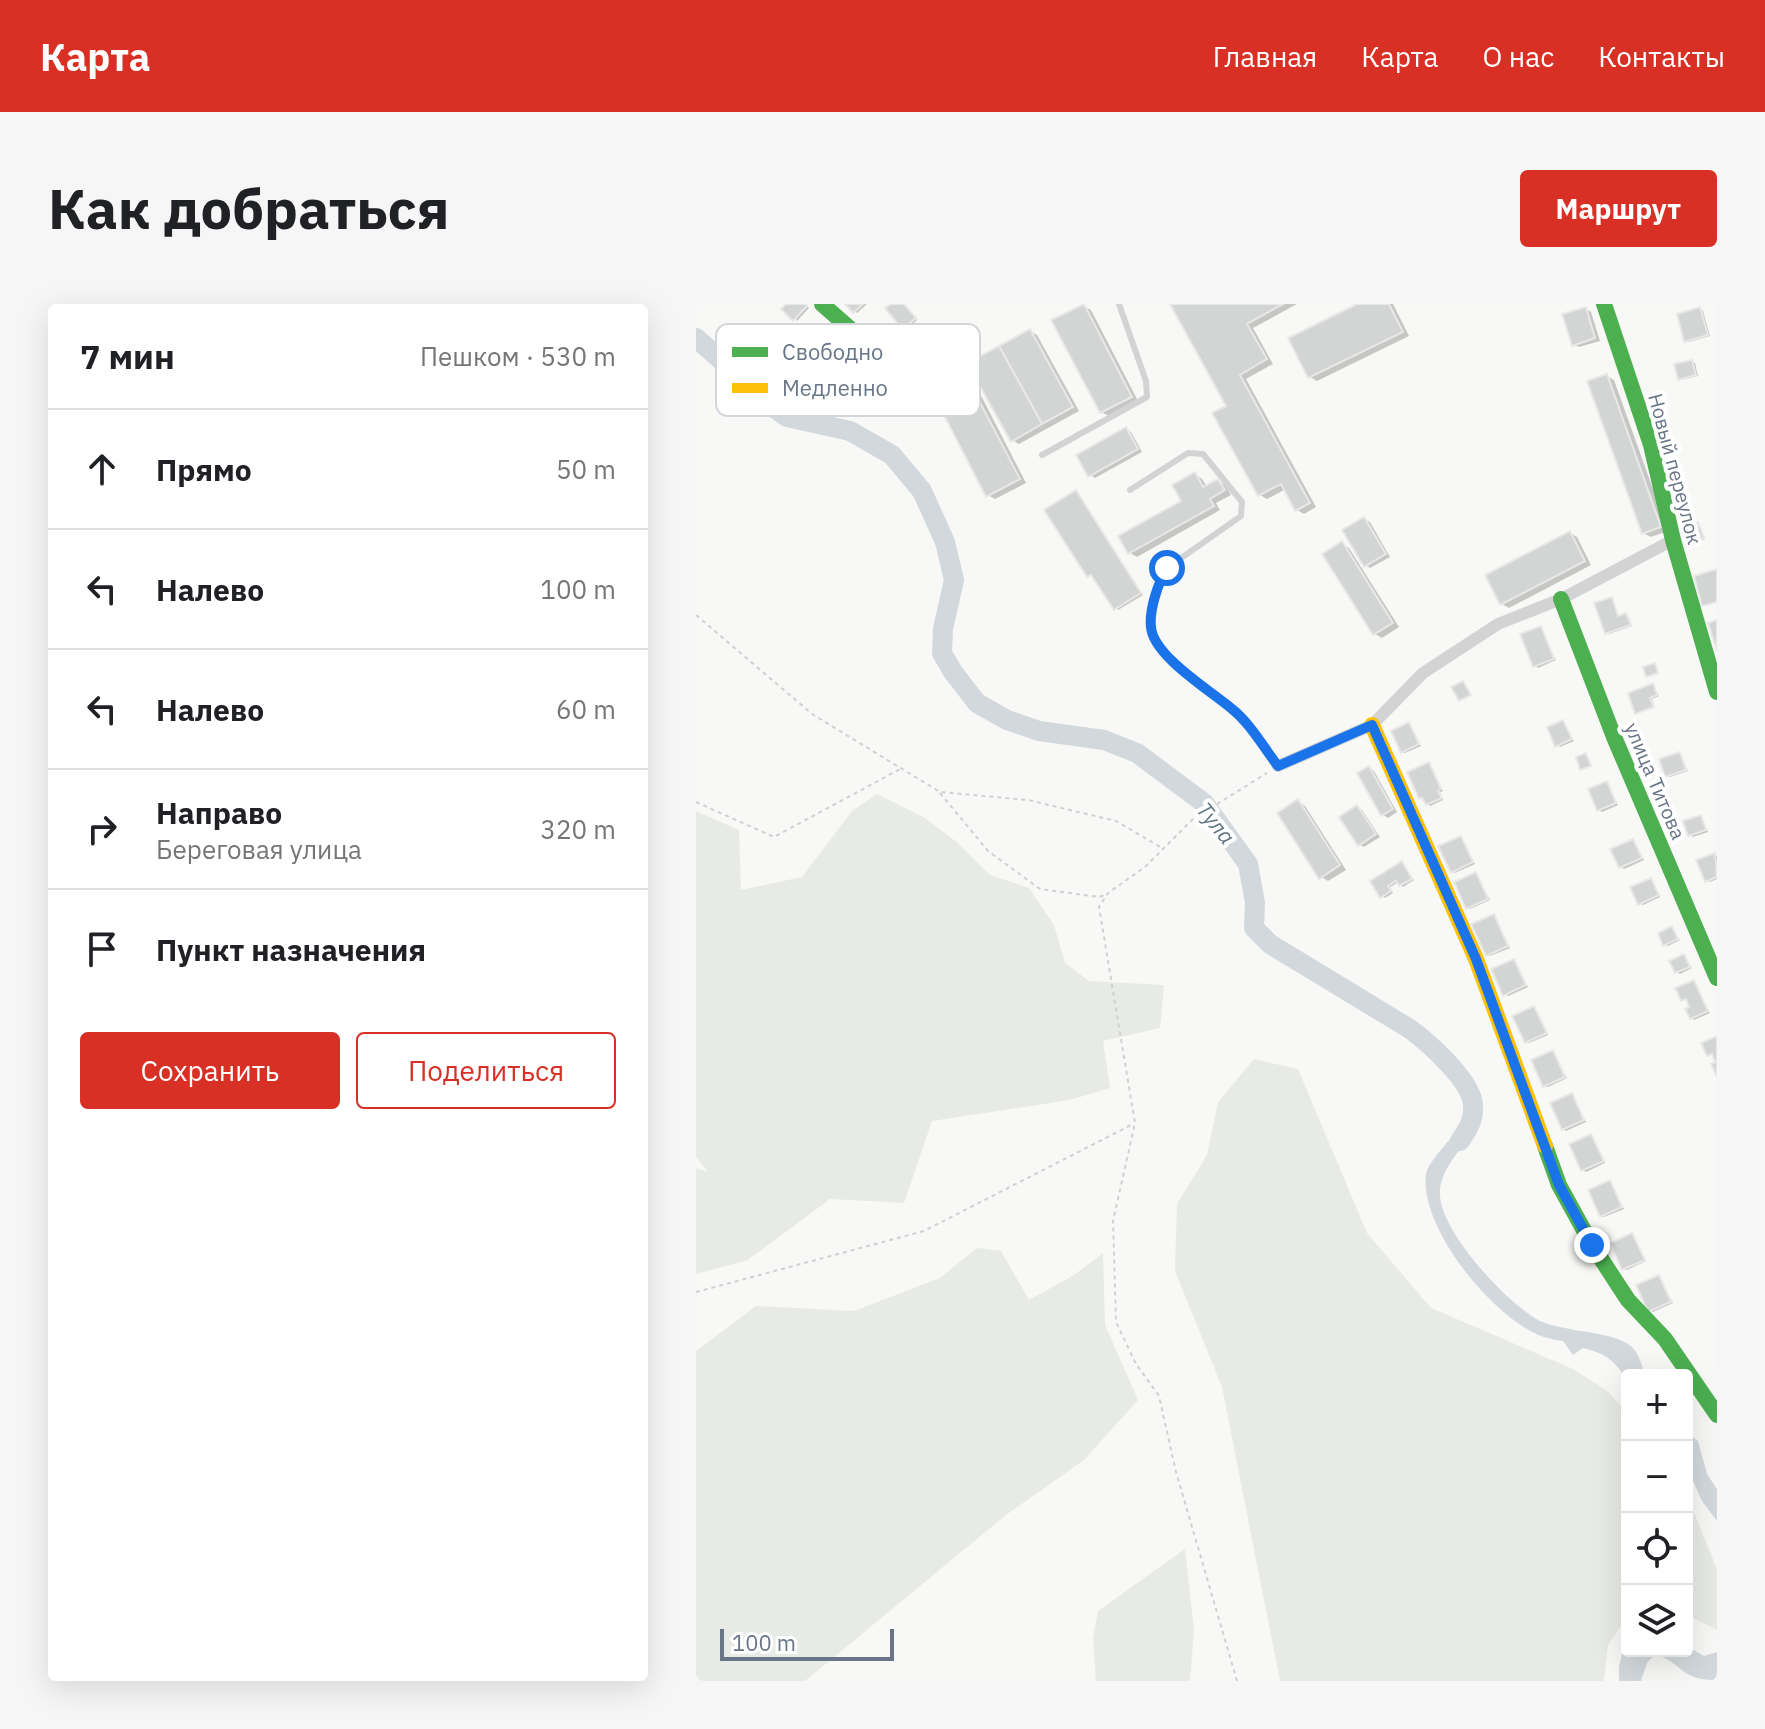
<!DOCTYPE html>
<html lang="ru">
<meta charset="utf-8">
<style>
:root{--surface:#fff;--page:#f6f6f6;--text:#202124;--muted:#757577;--line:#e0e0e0;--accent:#d93025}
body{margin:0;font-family:"IBM Plex Sans",sans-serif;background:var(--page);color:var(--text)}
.controls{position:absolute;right:24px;bottom:24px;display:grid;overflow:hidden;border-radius:8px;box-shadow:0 8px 32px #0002}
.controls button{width:72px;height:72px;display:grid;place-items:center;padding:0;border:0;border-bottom:2px solid var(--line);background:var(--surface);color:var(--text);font:40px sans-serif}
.scale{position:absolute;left:24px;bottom:20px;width:174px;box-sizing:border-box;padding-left:8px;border:4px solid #687688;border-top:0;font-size:22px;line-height:28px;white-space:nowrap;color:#687688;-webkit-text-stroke:6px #fff;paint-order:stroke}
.stop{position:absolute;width:24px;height:24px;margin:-18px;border:6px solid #1a73e8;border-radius:50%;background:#fff}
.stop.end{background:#1a73e8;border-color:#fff;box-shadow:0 2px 8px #0008}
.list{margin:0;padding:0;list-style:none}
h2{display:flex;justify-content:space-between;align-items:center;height:104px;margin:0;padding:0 32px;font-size:34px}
h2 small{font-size:26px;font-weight:400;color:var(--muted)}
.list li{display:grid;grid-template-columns:52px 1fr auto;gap:24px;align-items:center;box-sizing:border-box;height:120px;padding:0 32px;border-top:2px solid var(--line)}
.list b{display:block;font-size:30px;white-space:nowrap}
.list p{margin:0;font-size:26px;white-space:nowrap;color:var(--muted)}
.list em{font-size:26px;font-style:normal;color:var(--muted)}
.actions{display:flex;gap:16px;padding:24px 32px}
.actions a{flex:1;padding:18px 0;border:2px solid var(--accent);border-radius:8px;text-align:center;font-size:28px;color:var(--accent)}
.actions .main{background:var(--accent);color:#fff}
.icon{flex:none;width:44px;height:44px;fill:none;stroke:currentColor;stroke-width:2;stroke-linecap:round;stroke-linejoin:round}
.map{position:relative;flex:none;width:1021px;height:1377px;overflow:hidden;border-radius:8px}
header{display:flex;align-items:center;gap:48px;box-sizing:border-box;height:112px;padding:0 40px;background:var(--accent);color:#fff}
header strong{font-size:38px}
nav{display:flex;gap:44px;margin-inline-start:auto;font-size:28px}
.intro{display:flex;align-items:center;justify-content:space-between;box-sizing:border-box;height:192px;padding:0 48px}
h1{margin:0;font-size:56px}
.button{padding:20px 36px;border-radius:8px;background:var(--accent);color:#fff;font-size:28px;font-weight:700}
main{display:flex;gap:48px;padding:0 48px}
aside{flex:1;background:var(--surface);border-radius:8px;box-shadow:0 8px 32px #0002}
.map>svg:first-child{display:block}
.green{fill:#e8ebe5}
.water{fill:#d2d8db}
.shadow{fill:#0003}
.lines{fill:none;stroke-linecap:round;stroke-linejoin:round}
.river{stroke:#d2d8db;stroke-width:20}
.building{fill:#d3d4d4;stroke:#e8e8e7;stroke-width:2}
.path{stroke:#cfd0d1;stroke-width:2;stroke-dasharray:4 4;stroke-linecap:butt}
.lane{stroke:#d3d3d4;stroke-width:6}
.street{stroke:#d3d3d4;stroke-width:12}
.fast{stroke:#4caf50;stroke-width:16}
.slow{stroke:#ffc107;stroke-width:16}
.route{stroke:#1a73e8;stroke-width:10}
.labels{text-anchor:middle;stroke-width:8;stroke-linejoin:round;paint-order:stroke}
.street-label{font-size:20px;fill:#687688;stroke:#fff}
.water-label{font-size:22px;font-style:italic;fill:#637783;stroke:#fff}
.key{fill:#fff;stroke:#d2d6db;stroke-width:2}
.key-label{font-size:22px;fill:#687688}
</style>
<header>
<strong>Карта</strong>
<nav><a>Главная</a><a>Карта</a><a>О нас</a><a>Контакты</a></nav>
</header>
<div class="intro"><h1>Как добраться</h1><a class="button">Маршрут</a></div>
<main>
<aside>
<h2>7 мин<small>Пешком · 530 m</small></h2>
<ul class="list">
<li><svg class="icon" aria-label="ahead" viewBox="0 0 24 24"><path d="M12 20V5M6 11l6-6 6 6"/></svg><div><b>Прямо</b></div><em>50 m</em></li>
<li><svg class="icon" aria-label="left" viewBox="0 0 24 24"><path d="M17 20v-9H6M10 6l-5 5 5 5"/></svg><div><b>Налево</b></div><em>100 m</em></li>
<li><svg class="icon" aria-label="left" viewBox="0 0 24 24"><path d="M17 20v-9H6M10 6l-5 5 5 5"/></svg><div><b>Налево</b></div><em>60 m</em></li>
<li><svg class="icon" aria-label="right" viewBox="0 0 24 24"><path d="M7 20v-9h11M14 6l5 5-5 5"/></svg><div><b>Направо</b><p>Береговая улица</p></div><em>320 m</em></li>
<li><svg class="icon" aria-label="arrive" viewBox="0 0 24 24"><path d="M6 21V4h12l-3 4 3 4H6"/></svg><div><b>Пункт назначения</b></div></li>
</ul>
<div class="actions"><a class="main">Сохранить</a><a>Поделиться</a></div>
</aside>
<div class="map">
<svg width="1021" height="1377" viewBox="0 0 1021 1377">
<rect width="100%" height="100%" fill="#f8f8f7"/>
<g class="green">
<path d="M181,490L229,514L262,539L294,571L333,584L358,621L369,659L393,677L468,681L464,724L407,737L414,784L374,796L236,817L208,899L134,895L52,956L0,970V864L12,868L0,853V507L43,526L45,586L106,573L156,507Z"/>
<path d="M558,755L602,765L671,929L735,1004L877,1065L910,1086L931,1108V1313L912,1341L908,1377H584L526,1083L479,967L481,900L511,851L522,798Z"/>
<path d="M281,944L305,947L333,996L378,971L407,949L409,1021L442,1096L388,1156L310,1211L109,1377H0V1047L60,1002L158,1007L244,974Z"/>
<path d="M991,1192L1021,1265V1326L991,1311Z"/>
<path d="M489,1245L498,1325L494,1377H400L397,1334L402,1307Z"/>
</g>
<g class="water">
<path d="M770,815L782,816V823C768,841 746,863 744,886C740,924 811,999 842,1016C868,1029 917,1026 936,1043C943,1050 946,1062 949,1071H931V1076C919,1057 909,1049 887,1044L877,1051L867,1037C861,1036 854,1035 848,1033C798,1016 723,924 730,870C732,857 761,829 770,815Z"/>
<path d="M991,1128L1002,1137L1011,1170L1021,1185V1217L1006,1197L993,1168Z"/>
<path d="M931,1331V1347H991V1342L1008,1352L1021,1348V1376C985,1377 988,1360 959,1350L951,1359L945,1377H923V1362Z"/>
</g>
<g class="shadow">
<path d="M93,0H109L113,4L101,17Z"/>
<path d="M151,0H171L161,9Z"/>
<path d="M198,0H208L221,16L211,25L208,24Z"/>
<path d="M477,0H601L557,24L577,60L550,75L620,203L608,210L601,206L590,185L571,195L564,191L533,102Z"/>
<path d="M666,0H697L713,32L621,77L614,73Z"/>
<path d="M387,2L395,6L442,97L413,112L405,108Z"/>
<path d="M890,5L895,8L904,37L883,43L877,40Z"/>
<path d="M1004,5L1007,7L1014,32L993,38L990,36Z"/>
<path d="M334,27L341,31L383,107L323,140L316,136Z"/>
<path d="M996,58L999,59L1002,72L986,76L983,74Z"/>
<path d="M265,64L273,68L330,179L299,195L292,191Z"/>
<path d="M911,72L918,76L972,227L955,233L947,229Z"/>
<path d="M430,126L435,128L446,148L399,174L394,171Z"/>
<path d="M499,170L506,175L511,183L522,177L529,181L535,191L520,199L524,206L441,253L434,249L487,198Z"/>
<path d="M382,190L447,291L422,306L398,272H392Z"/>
<path d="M668,215L674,218L694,253L674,264L669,261Z"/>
<path d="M1002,220L1009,235L995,240L992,238Z"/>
<path d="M874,229L881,233L895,261L813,304L806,300Z"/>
<path d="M646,240L653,244L703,323L686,334L679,330Z"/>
<path d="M915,296L924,313H933L936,322L913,330L910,328Z"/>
<path d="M844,324L860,356L842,364L839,362Z"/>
<path d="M957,382L963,392L956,395L958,401L940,407Z"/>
<path d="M867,418L878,437L864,443L861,441Z"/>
<path d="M713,420L725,442L709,449L706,448Z"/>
<path d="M984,450L992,467L974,473L971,472Z"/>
<path d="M733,461L747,487L744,488L747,496L734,502L724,494Z"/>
<path d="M673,464L678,467L701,508L692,514L687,511Z"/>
<path d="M911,479L922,501L906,508L903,506Z"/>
<path d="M602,497L609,502L650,566L632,577L625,573Z"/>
<path d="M661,503L666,506L684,533L668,543L663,540Z"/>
<path d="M1005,513L1012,528L997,533L994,531Z"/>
<path d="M764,534L779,560L759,569L756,567Z"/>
<path d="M937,537L948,556L928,565L925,563Z"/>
<path d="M1019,551L1021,552V575L1014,578L1011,576Z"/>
<path d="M708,562L718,576L707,583L703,578L694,583L697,589L689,594L686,592L677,577Z"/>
<path d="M780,570L794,596L774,605L772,603Z"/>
<path d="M955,577L964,593L947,601L944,599Z"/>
<path d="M798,612L814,644L794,652L791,651Z"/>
<path d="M976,625L984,636L972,642L969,640Z"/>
<path d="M988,653L996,664L984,670L981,668Z"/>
<path d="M817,657L832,683L812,692L809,690Z"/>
<path d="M998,678L1014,709L998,716L995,714L996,704L993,696L987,695Z"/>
<path d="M838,704L852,731L833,739L830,738Z"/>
<path d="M857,748L871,774L852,783L849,782Z"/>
<path d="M876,791L890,818L870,827L867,825Z"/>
<path d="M895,832L909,859L890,868L887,866Z"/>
<path d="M914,878L928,905L908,913L906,912Z"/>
<path d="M936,931L950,957L931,966L928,965Z"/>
<path d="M963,973L977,999L957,1008L954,1006Z"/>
</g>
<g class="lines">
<path class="river" d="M0,34L24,55L45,80L91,113L154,127L196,151L226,187L249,238L258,276L247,325L246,349L257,368L281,399L311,416L343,427L408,436L441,449L508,499L552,560L559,599L558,624L574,640L714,725C733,739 777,778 777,802C778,816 772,825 764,837"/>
</g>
<g class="building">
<path d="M90,0H110L111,2L97,17L85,5Z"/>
<path d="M149,0H167L157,9Z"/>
<path d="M195,0H208L220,14L206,25L189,4Z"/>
<path d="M388,0L436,93L404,109L355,16Z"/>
<path d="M474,0H587L551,20L571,55L544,71L614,199L599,207L585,180L562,192L516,109L530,102Z"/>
<path d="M661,0H693L707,28L612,74L592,34Z"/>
<path d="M890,3L899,34L876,42L866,10Z"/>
<path d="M1004,3L1012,31L988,38L981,10Z"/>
<path d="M334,25L377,103L346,120L303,42Z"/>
<path d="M303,42L346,120L315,138L271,59Z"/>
<path d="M996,56L1000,71L982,76L978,60Z"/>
<path d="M265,62L324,175L290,193L232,80Z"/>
<path d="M911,70L965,223L946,230L891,77Z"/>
<path d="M430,123L442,145L392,173L380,151Z"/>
<path d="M499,168L507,183L522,175L529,186L514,195L518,202L432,250L422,232L485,197L476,181Z"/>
<path d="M380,186L445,289L418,306L395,271L391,273L348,206Z"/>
<path d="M668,213L690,250L668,263L646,226Z"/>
<path d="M1002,218L1008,234L990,240L985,225Z"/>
<path d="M874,227L889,257L804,301L789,271Z"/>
<path d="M646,237L697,319L677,331L626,250Z"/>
<path d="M1021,265V298L1006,302L998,272Z"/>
<path d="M916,293L922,312L930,309L935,321L909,330L898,299Z"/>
<path d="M1021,316V347L1012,319Z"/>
<path d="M845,322L858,355L837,363L824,330Z"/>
<path d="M959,359L962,369L950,373L947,363Z"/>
<path d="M767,377L775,391L763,397L755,383Z"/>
<path d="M957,379L961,391L954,394L958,403L939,410L932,389Z"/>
<path d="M867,416L876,435L859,443L851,423Z"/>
<path d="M713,418L723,440L705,449L695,427Z"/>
<path d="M984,448L990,466L969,473L963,455Z"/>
<path d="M890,449L895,462L884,466L880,453Z"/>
<path d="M733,458L745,485L742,487L746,494L730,501L726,494L723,495L711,468Z"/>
<path d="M673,462L697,505L685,512L661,469Z"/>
<path d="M911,477L920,499L901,507L892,485Z"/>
<path d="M602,495L644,561L623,575L581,509Z"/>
<path d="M661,501L680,530L662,542L643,513Z"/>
<path d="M1005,511L1010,526L992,532L987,517Z"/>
<path d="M765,532L777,558L755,569L742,542Z"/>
<path d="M937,535L946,554L923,564L914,545Z"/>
<path d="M1019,549L1021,573L1009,578L1000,556Z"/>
<path d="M706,557L716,575L703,582L700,577L692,582L695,587L684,594L674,577Z"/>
<path d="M780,568L792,595L770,605L758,578Z"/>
<path d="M955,574L963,591L942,601L934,583Z"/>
<path d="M798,610L812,642L790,652L775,620Z"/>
<path d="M976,622L982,635L967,642L962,629Z"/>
<path d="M988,650L994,663L979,669L973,657Z"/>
<path d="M818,655L830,681L807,692L795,665Z"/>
<path d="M998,676L1012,707L994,715L989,705L993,703L990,695L985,697L979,684Z"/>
<path d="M838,702L851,729L829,739L816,712Z"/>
<path d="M1021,732V770L1020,771L1015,760L1019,758L1016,750L1011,752L1005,739Z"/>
<path d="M857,746L869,773L847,783L835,756Z"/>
<path d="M876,789L888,816L866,826L854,799Z"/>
<path d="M895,830L908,857L885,867L873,840Z"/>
<path d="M914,876L926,903L904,913L892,886Z"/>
<path d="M936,929L949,956L926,966L914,939Z"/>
<path d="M963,971L975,998L952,1008L940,981Z"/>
</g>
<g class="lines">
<g class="path">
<path d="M0,311L116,410L244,488L332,496L420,517L466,544"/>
<path d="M244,489L292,547L344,585L403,593L409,591"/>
<path d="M0,498L78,533L206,464"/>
<path d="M0,988L228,927L437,820"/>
<path d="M541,1377L480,1168L463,1092L440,1060L420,1018L417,917L439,819L403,603L412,589L449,563L497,515L571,469"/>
</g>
<g class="lane">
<path d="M346,151L451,93L450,77L423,0"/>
<path d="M434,186L492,149L507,150L546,198L545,212L471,264L462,280L455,324L464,344L510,386L539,407L582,462"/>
</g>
<path class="street" d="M582,462L676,421L727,369L802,320L865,295L977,236"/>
<g class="fast">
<path d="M126,0L176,44L194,65L204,95"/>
<path d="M908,0L955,141L977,236L1021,388"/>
<path d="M865,295L918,433L1021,674"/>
<path d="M849,842L863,881L896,941L932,996L969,1035L1021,1111"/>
</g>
<path class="slow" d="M676,421L780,655L849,842"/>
</g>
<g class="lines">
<path class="route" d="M471,264C462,279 453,306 455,323C457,352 515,387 536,405C554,419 568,444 582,462L676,421L780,655L863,881L896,941"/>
</g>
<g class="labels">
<g class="street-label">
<text transform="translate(979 165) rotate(75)" y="7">Новый переулок</text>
<text transform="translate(959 477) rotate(67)" y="7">улица Титова</text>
</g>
<g class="water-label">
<text transform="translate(520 519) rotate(51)" y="8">Тула</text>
</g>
</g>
<rect x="20" y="20" width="264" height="92" rx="12" class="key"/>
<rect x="36" y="43" width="36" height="10" fill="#4caf50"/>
<rect x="36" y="79" width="36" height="10" fill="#ffc107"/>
<g class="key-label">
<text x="86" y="56">Свободно</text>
<text x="86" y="92">Медленно</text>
</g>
</svg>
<div class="controls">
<button>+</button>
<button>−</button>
<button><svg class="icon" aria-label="locate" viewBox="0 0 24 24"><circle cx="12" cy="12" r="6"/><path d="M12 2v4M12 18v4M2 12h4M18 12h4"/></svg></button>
<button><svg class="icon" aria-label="layers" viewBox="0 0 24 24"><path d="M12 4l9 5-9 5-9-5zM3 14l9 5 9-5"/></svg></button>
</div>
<div class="scale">100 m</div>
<div class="stop" style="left:471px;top:264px"></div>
<div class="stop end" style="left:896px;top:941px"></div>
</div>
</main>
